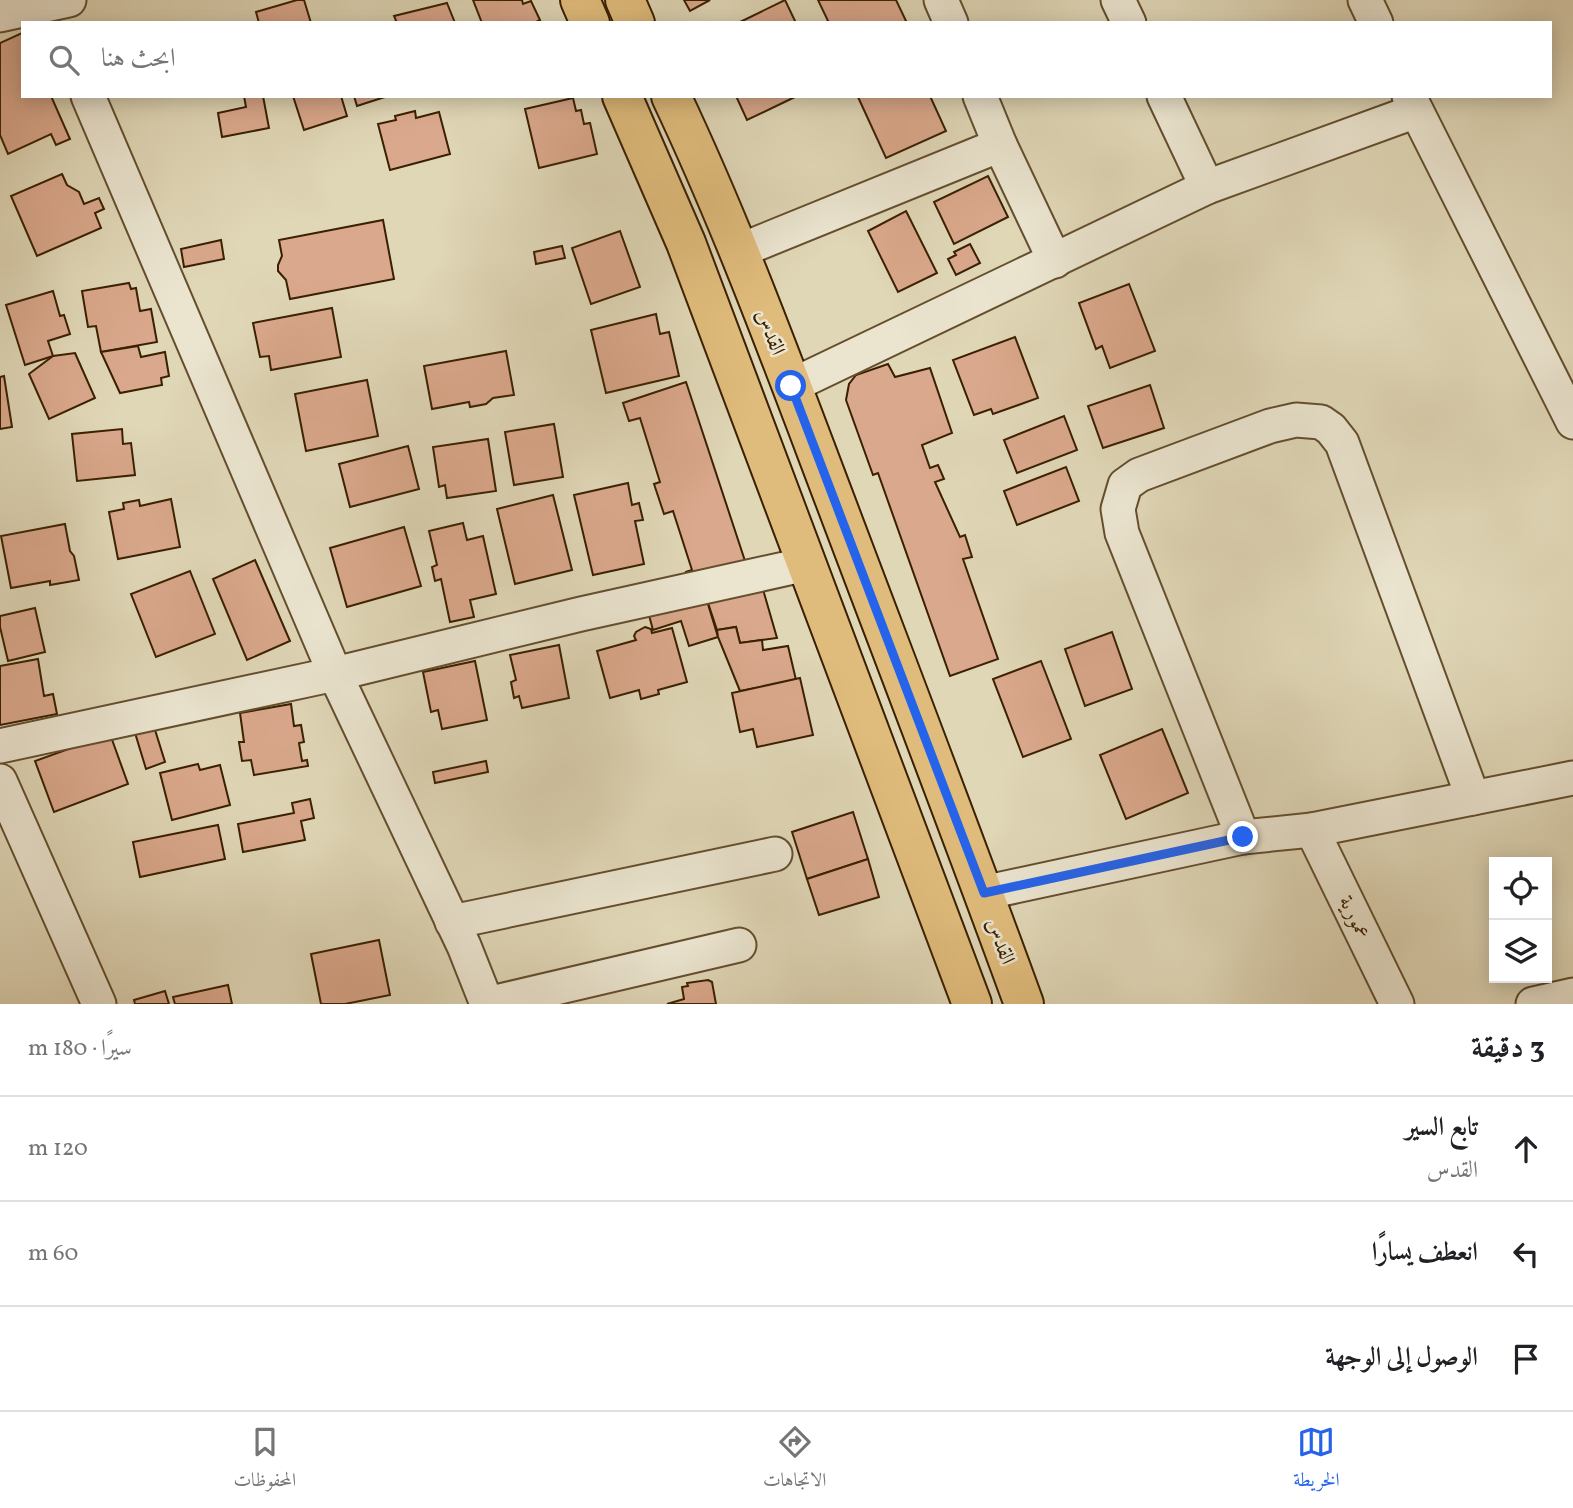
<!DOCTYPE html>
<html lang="ar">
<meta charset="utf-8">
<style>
:root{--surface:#fff;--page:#f6f6f6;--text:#202124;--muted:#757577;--line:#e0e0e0;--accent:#2563eb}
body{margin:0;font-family:Vollkorn,Amiri,serif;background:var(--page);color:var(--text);direction:rtl}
.controls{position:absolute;right:21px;bottom:21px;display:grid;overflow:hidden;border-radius:0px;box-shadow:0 4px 18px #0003}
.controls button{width:63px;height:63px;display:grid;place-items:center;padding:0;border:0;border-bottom:2px solid var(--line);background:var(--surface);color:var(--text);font:35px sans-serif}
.stop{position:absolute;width:21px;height:21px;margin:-16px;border:5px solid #2563eb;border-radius:50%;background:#fff}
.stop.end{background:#2563eb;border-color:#fff;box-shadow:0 2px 7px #0008}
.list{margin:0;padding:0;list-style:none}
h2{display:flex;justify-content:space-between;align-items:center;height:91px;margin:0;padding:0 28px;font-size:30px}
h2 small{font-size:23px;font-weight:400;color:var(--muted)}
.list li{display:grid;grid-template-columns:46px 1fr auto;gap:21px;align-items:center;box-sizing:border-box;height:105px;padding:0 28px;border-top:2px solid var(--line)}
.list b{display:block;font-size:26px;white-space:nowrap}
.list p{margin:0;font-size:23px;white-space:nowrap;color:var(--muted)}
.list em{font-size:23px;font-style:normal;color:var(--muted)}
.icon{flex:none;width:38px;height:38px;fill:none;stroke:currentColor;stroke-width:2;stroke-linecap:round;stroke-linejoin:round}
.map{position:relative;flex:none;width:1573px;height:1004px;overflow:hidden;direction:ltr}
.search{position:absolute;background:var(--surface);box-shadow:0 4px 18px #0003;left:21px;right:21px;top:21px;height:77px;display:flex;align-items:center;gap:18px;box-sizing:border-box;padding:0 24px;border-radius:0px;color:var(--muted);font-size:26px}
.sheet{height:406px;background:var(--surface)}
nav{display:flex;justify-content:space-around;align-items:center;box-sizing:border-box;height:98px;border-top:2px solid var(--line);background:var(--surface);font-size:19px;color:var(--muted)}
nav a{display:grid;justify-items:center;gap:4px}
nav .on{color:var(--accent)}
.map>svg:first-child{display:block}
.building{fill:#daa88c;stroke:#3a2001;stroke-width:2}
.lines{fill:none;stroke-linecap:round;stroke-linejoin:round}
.minor-casing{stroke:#644e2e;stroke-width:37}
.major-casing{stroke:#3a2001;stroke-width:42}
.minor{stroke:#ebe5d0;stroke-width:33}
.major{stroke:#e0bc7c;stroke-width:38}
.route{stroke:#2563eb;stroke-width:9}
.labels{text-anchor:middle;stroke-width:5;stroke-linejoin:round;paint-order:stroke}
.street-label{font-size:21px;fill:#3a2001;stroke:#ebe5d0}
</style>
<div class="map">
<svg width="1573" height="1004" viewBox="0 0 1573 1004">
<rect width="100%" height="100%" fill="#e0d7b7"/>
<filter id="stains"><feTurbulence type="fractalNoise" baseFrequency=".00286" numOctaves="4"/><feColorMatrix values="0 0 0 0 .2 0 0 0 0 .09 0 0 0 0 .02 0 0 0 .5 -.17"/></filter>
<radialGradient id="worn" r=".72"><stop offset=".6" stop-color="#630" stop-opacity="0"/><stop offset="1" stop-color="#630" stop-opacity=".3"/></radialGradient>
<g class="building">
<path d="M297,0H304L311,23H259L256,12Z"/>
<path d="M473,0H522L523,4L531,1L540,20L534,23H482Z"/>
<path d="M684,0H710L690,11Z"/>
<path d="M785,0L796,23H738Z"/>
<path d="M818,0H896L907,23H829Z"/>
<path d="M447,3L455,23H397L394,16Z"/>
<path d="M22,33L23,96H51L70,139L56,145L51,134L8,154L0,135V43Z"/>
<path d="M244,96H263L269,128L222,137L218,113L246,107Z"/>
<path d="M293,96H341L347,116L304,130Z"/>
<path d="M354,96H388L357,106Z"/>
<path d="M736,96H797L747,120Z"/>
<path d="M861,96H930L946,131L886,158L858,97Z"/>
<path d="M573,98L576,111L581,110L584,124L590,123L597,154L539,168L525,109Z"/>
<path d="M415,111L416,118L439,112L450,154L390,170L378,124L396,120L395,116Z"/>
<path d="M62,174L67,185L79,192L84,204L99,198L104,209L95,213L101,228L37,256L11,196Z"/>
<path d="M988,176L1008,217L954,244L934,202Z"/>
<path d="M906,211L937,273L898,292L868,231Z"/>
<path d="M383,220L394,279L290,299L286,280L278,271V265L282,256L279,240Z"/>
<path d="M620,231L640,287L591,304L572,248Z"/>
<path d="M221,240L224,259L184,267L181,249Z"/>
<path d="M970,244L980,263L956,275L948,259L956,255L954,252Z"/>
<path d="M562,246L565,258L536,264L534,252Z"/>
<path d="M129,283L131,289L136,288L140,311L151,309L157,342L101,352L96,326L88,327L82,291Z"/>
<path d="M1129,284L1155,351L1110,368L1102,346L1096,349L1079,303Z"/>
<path d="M53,291L60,316L64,315L70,334L48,341L53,356L25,365L6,305Z"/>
<path d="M332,308L341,357L271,370L269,356L260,357L253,323Z"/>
<path d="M656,314L660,334L669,332L679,376L606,393L591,330Z"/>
<path d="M1015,337L1038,398L993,414L991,409L974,415L953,360Z"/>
<path d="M138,346L141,357L165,352L169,376L161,378L162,385L120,393L101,352Z"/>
<path d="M506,351L514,395L493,398L486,404L470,407L469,402L432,409L424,366Z"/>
<path d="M75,353L95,398L49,419L29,374L53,356Z"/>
<path d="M888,364L895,377L930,368L952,433L922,445L930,468L938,465L944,479L935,482L960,537L965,535L972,557L963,559L998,659L950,676L878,473L873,475L846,400L849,384L856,375Z"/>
<path d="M4,376L12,427L0,429V377Z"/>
<path d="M367,380L378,436L306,451L295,394Z"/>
<path d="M686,382L748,570L691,588L686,572L692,570L673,511L664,514L654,484L660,482L640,418L629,421L623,403Z"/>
<path d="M1150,385L1164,428L1103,448L1088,406Z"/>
<path d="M1064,416L1077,450L1017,473L1004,440Z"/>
<path d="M554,424L563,477L514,485L505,432Z"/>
<path d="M122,429L123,444L131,443L135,475L77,481L72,434Z"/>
<path d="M488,439L496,491L447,498L445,485L439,487L433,447Z"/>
<path d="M408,446L419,489L350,507L339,464Z"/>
<path d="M1066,467L1079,501L1017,525L1004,491Z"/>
<path d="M628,483L632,505L639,503L643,520L635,521L644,564L593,575L574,495Z"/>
<path d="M553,495L572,570L515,584L497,509Z"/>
<path d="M171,499L180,547L118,559L109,512L124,509L123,503L139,500L140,506Z"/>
<path d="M463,523L467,540L483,536L496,594L470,600L474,617L450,622L441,579L435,581L432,567L437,565L429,531Z"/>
<path d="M65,524L70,551L74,556L79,580L50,585V581L11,588L1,536Z"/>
<path d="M404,527L421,586L347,607L330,548Z"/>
<path d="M255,560L290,641L247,660L213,579Z"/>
<path d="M190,571L215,634L156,657L131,594Z"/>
<path d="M762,586L777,638L740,643L736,627L717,630L704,591Z"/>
<path d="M704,591L718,637L689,646L681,621L653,630L647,608Z"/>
<path d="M35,608L45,652L8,661L0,627V616Z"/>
<path d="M645,627L651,629L652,633L672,628L687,682L658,690L659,694L641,699L639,690L610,698L597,651L636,640L634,636L636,632Z"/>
<path d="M736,627L740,643L762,640L763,650L788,646L796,680L740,691L718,637L717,630Z"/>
<path d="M1112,632L1132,689L1085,706L1065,649Z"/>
<path d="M559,645L569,698L522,708L519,696L514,698L511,682L516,680L510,655Z"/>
<path d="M38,659L44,696L53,694L57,714L0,725V666Z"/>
<path d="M475,661L487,720L442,729L438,710L431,712L423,672Z"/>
<path d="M1041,661L1071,739L1023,757L993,679Z"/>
<path d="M800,678L813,735L757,747L753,729L740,732L732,693Z"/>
<path d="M291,704L294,726L301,725L304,742L299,743L302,761L307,760L308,766L254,775L251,760L242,761L239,742H244L240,713Z"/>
<path d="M151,717L165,762L146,769L132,723Z"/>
<path d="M1162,729L1188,793L1126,819L1100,755Z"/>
<path d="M110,734L128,784L54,812L35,761Z"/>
<path d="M486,761L488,772L435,783L433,772Z"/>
<path d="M198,764L200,770L220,765L230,805L172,820L160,773Z"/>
<path d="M310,799L314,818L301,821L305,840L243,852L238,824L294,813L292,803Z"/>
<path d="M853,812L868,859L807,879L792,832Z"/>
<path d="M218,825L225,859L140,877L133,842Z"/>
<path d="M868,859L879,897L819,915L807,879Z"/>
<path d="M379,940L390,995L345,1004H321L311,954Z"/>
<path d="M708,980L712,982L716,1004H667L684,999L682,987L688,986L687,983Z"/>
<path d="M228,985L232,1004H175L173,997Z"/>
<path d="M165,991L169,1004H135L134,1000Z"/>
</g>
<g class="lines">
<defs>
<g id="minor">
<path d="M941,0L951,23"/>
<path d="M1118,0L1129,23"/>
<path d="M1365,0L1376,23"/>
<path d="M0,15L69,0"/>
<path d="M88,96L335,674L464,946L487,1004"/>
<path d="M980,96L1000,145L1055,261"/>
<path d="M1164,96L1207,187"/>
<path d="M1409,96L1573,422"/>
<path d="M739,251L1000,145"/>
<path d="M791,386L1207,187L1416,111"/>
<path d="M0,746L335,674L581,614L807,564"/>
<path d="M0,781L99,1004"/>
<path d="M1312,830L1397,1004"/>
<path d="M1243,837L1122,533L1118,509L1125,485L1139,475L1270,426L1296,420L1321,422L1331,429L1342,443L1473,798"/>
<path d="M983,893L1243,837L1312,830L1573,778"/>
<path d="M452,922L775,854"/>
<path d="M487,1004L739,945"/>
<path d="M1533,1004L1573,995"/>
</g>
<g id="major">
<path d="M580,0L590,23"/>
<path d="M625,0L635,23"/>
<path d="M622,96L686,243L972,1004"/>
<path d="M671,96C734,229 784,366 836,503C899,670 963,836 1024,1004"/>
</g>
</defs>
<use href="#minor" class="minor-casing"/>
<use href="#major" class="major-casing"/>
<use href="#minor" class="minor"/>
<use href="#major" class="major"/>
</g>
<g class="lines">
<path class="route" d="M791,386L984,893L1243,837"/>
</g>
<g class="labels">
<g class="street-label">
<text transform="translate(771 332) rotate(69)" y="7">القدس</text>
<text transform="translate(1355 917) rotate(64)" y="7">عمورية</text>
<text transform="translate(1001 941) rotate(70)" y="7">القدس</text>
</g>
</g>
<rect width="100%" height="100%" filter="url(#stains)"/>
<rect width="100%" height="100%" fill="url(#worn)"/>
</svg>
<div class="controls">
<button><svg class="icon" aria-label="locate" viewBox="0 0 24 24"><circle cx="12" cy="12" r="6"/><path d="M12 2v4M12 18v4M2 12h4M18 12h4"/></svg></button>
<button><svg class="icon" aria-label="layers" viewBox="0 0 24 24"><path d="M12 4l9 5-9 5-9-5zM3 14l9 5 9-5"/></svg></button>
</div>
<div class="stop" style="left:791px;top:386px"></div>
<div class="stop end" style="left:1243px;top:837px"></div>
<div class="search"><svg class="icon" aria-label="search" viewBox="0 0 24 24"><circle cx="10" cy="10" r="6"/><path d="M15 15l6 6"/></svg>ابحث هنا</div>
</div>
<section class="sheet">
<h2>3 دقيقة<small>سيرًا · 180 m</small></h2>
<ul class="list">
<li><svg class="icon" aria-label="ahead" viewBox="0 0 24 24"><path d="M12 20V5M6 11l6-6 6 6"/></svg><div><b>تابع السير</b><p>القدس</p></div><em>120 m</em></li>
<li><svg class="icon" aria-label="left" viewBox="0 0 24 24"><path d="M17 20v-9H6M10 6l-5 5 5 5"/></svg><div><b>انعطف يسارًا</b></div><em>60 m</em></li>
<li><svg class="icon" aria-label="arrive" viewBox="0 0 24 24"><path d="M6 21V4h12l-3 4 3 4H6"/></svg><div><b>الوصول إلى الوجهة</b></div></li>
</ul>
</section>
<nav>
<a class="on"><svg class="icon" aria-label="map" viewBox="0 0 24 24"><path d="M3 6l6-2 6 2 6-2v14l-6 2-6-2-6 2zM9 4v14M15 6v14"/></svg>الخريطة</a>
<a><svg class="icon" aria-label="directions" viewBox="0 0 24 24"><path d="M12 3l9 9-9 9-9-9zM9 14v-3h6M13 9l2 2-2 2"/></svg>الاتجاهات</a>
<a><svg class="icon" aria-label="saved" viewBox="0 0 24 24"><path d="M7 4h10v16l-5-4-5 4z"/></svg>المحفوظات</a>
</nav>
